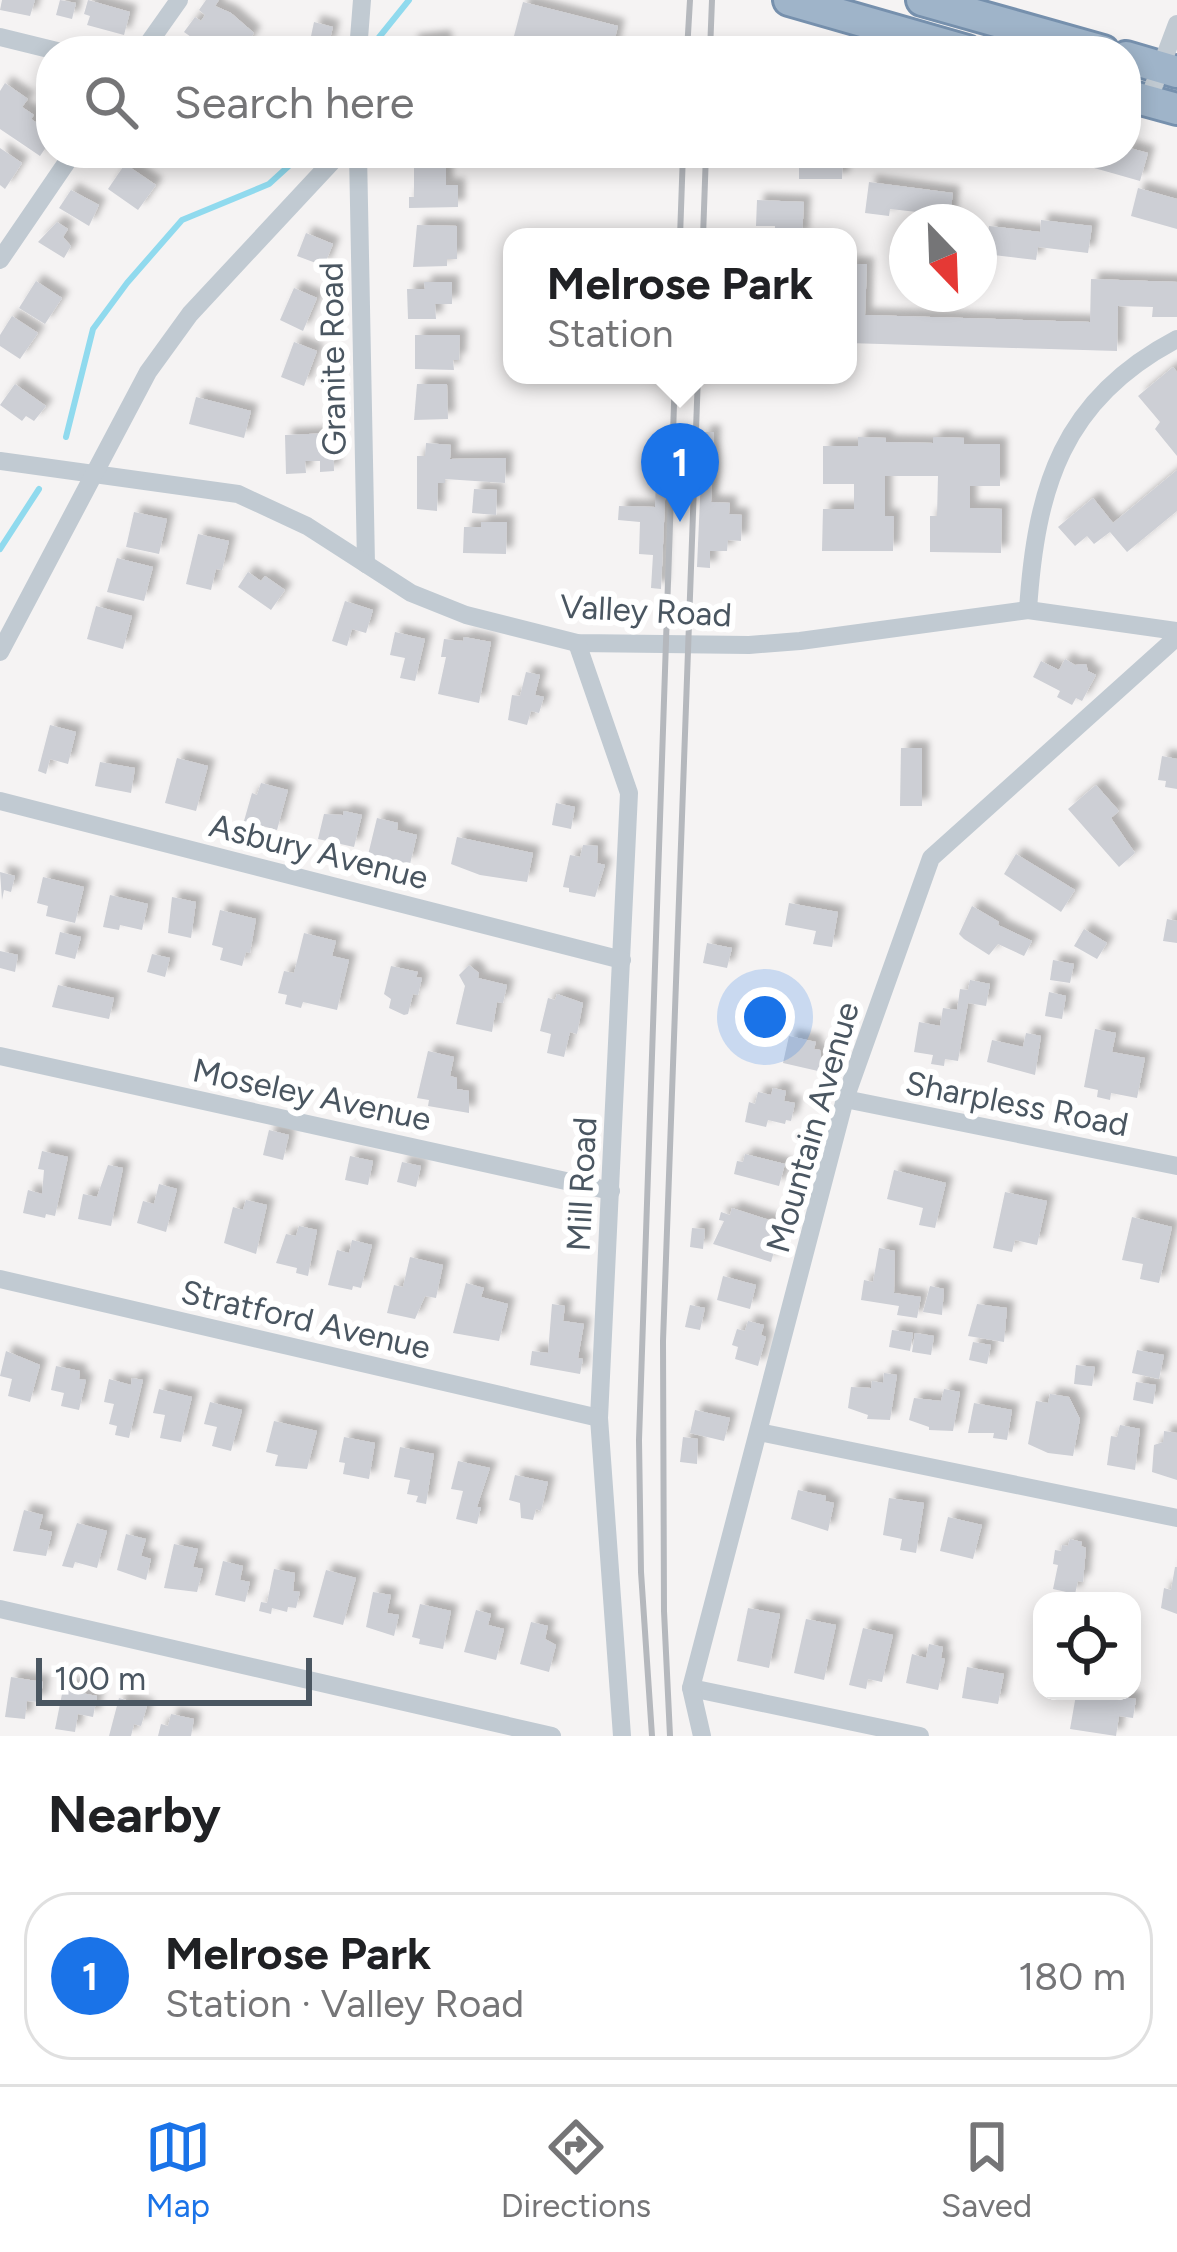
<!DOCTYPE html>
<meta charset="utf-8">
<style>
:root{--surface:#fff;--page:#f6f6f6;--text:#202124;--muted:#757577;--line:#e0e0e0;--accent:#1a73e8}
body{margin:0;font-family:Figtree,sans-serif;background:var(--page);color:var(--text)}
.controls{position:absolute;right:36px;bottom:36px;display:grid;overflow:hidden;border-radius:24px;box-shadow:0 6px 18px #0003}
.controls button{width:108px;height:108px;display:grid;place-items:center;padding:0;border:0;border-bottom:3px solid var(--line);background:var(--surface);color:var(--text);font:60px sans-serif}
.compass{position:absolute;left:889px;top:204px;width:108px;height:108px;border-radius:50%;background:var(--surface);box-shadow:0 6px 18px #0003;rotate:157deg}
.scale{position:absolute;left:36px;bottom:30px;width:276px;box-sizing:border-box;padding-left:12px;border:6px solid #4a5661;border-top:0;font-size:33px;line-height:42px;white-space:nowrap;color:#4a5661;-webkit-text-stroke:9px #fff;paint-order:stroke}
.you{position:absolute;left:765px;top:1017px;width:42px;height:42px;margin:-30px;border:9px solid #fff;border-radius:50%;background:#1a73e8;box-shadow:0 0 0 18px #1a73e833}
.badge{display:grid;place-items:center;width:78px;height:78px;border-radius:50%;background:var(--accent);color:#fff;font-size:39px;font-weight:700}
.pin{position:absolute;translate:-50% -99px;filter:drop-shadow(0 3px 6px #0008)}
.pin::after{content:'';position:absolute;top:63px;width:42px;height:36px;background:inherit;clip-path:polygon(0 0,100% 0,50% 100%)}
.popup{position:absolute;left:503px;top:228px;width:354px;height:156px;box-sizing:border-box;display:grid;place-content:center;border-radius:24px;background:var(--surface);filter:drop-shadow(0 3px 9px #0005);font-size:39px;white-space:nowrap;color:var(--muted)}
.popup b{font-size:45px;color:var(--text)}
.popup::after{content:'';position:absolute;left:50%;top:100%;margin-left:-24px;border:24px solid transparent;border-top-color:var(--surface)}
.list{margin:0;padding:0;list-style:none}
h2{display:flex;justify-content:space-between;align-items:center;height:156px;margin:0;padding:0 48px;font-size:51px}
h2 small{font-size:39px;font-weight:400;color:var(--muted)}
.list li{display:grid;grid-template-columns:78px 1fr auto;gap:36px;align-items:center;box-sizing:border-box;height:168px;margin:0 24px 24px;padding:0 24px;border:3px solid var(--line);border-radius:48px}
.list b{display:block;font-size:45px;white-space:nowrap}
.list p{margin:0;font-size:39px;white-space:nowrap;color:var(--muted)}
.list em{font-size:39px;font-style:normal;color:var(--muted)}
.icon{flex:none;width:66px;height:66px;fill:none;stroke:currentColor;stroke-width:2;stroke-linecap:round;stroke-linejoin:round}
.map{position:relative;flex:none;width:1177px;height:1736px;overflow:hidden}
.search{position:absolute;background:var(--surface);box-shadow:0 6px 18px #0003;left:36px;right:36px;top:36px;height:132px;display:flex;align-items:center;gap:30px;box-sizing:border-box;padding:0 42px;border-radius:48px;color:var(--muted);font-size:45px}
.sheet{height:348px;background:var(--surface)}
nav{display:flex;justify-content:space-around;align-items:center;box-sizing:border-box;height:168px;border-top:3px solid var(--line);background:var(--surface);font-size:33px;color:var(--muted)}
nav a{display:grid;justify-items:center;gap:6px}
nav .on{color:var(--accent)}
.map>svg:first-child{display:block}
.lines{fill:none;stroke-linecap:round;stroke-linejoin:round}
.stream{stroke:#90daee;stroke-width:6}
.building{fill:#cdcfd5;filter:url(#shadow)}
.trunk-casing{stroke:#7690ad;stroke-width:36}
.minor{stroke:#c1cad2;stroke-width:18}
.trunk{stroke:#9fb4c9;stroke-width:30}
.rail{stroke:#b5b8bd;stroke-width:6}
.labels{text-anchor:middle;stroke-width:12;stroke-linejoin:round;paint-order:stroke}
.street-label{font-size:33px;fill:#4a5661;stroke:#fff}
</style>
<div class="map">
<svg width="1177" height="1736" viewBox="0 0 1177 1736">
<defs>
<filter id="shadow"><feDropShadow dx="7" dy="-7" stdDeviation="3" flood-color="#0004"/></filter>
</defs>
<rect width="100%" height="100%" fill="#f5f3f3"/>
<g class="lines">
<g class="stream">
<path d="M368,51L409,0"/>
<path d="M66,437L93,329L127,283L182,220L269,184L303,153"/>
<path d="M0,549L39,489"/>
</g>
</g>
<g class="building">
<path d="M2,0H35L30,16L0,10Z"/>
<path d="M60,0L76,3L72,19L56,15Z"/>
<path d="M88,0L130,12L124,35L87,25L90,16L84,14Z"/>
<path d="M206,0H219L215,6L231,13L254,33L242,51H224L212,43L208,49L184,32L195,17L201,21L205,15L199,10Z"/>
<path d="M523,2L618,26L612,51H510Z"/>
<path d="M314,22L333,27L328,46L310,41Z"/>
<path d="M444,37L446,51H412L411,41Z"/>
<path d="M5,83L28,99L22,107L34,115L31,119L51,132V140L40,156L0,129V91Z"/>
<path d="M1126,147L1148,153L1140,181L1045,154L1126,153Z"/>
<path d="M0,148L22,163L5,189L0,185Z"/>
<path d="M799,153H843L842,179H799Z"/>
<path d="M125,164L156,185L138,210L108,189Z"/>
<path d="M446,164V185H458V207L409,208V197H414V165Z"/>
<path d="M869,182L953,193L949,222H925L926,213L890,209L889,216L865,213Z"/>
<path d="M1138,188L1177,199V229L1131,216Z"/>
<path d="M71,190L99,205L89,226L59,208Z"/>
<path d="M757,200L804,202L802,237H775V226H756Z"/>
<path d="M1041,220L1092,226L1088,253L1038,247L1036,260L985,254L989,226L1040,232Z"/>
<path d="M57,222L68,229L63,237L71,246L64,258L38,242Z"/>
<path d="M417,225L457,226V259H447V266L413,267Z"/>
<path d="M306,233L333,244L324,266L297,256Z"/>
<path d="M848,264H867L865,315L1090,322L1091,279L1177,282V317H1152L1153,307L1118,306L1117,351L848,343Z"/>
<path d="M36,281L62,298L45,324L19,308Z"/>
<path d="M424,282H452V304H435L436,319H408L407,289H425Z"/>
<path d="M294,288L317,298L303,331L280,320Z"/>
<path d="M12,316L38,333L20,359L0,346V335Z"/>
<path d="M415,335H460L459,360H453L454,370L415,369Z"/>
<path d="M294,342L317,351L304,386L281,377Z"/>
<path d="M1173,367L1177,372V456L1155,429L1160,422L1138,396Z"/>
<path d="M15,384L46,406L34,421L26,416L22,421L0,405Z"/>
<path d="M417,384H447L448,419L414,420Z"/>
<path d="M196,397L251,411L244,438L189,424Z"/>
<path d="M703,432H714L711,502L730,503L729,514L742,515L741,541L728,540L727,551H710V568L697,567Z"/>
<path d="M333,433L334,471L320,472V461H305L306,473L286,474L285,435Z"/>
<path d="M858,437L886,438V442L933,443V437L964,438V444H1000V486H970V508L1002,509L1001,553L930,552V516H937L938,476H885V516H894L893,551H822L823,509H854V484H823V446H858Z"/>
<path d="M426,443L451,445L450,459L506,458L505,483L445,479V483H438L437,511L417,509V456H425Z"/>
<path d="M1177,470V511L1127,552L1110,532L1094,544L1087,536L1075,546L1058,527L1093,498L1113,523Z"/>
<path d="M656,479H666L661,589L651,588L653,555L639,554L640,522L618,520L619,506L655,507Z"/>
<path d="M474,489L497,490L496,515L472,513Z"/>
<path d="M134,512L167,519L159,554L126,547Z"/>
<path d="M481,522H507L506,554L463,553L464,527H481Z"/>
<path d="M198,534L229,541L222,570L216,569L211,590L186,584Z"/>
<path d="M117,558L153,567L144,601L107,592Z"/>
<path d="M248,572L261,581L265,576L285,590L271,610L238,587Z"/>
<path d="M345,601L373,610L366,633L352,629L347,646L332,641Z"/>
<path d="M96,606L132,616L123,649L87,639Z"/>
<path d="M395,632L425,639L415,681L400,678L405,658L390,655Z"/>
<path d="M464,637L491,642L479,703L438,694L446,657H441L444,639L463,641Z"/>
<path d="M1065,659L1075,665L1086,664L1088,671L1096,675L1082,701L1076,698L1072,705L1057,697L1060,691L1033,677L1041,661L1059,670Z"/>
<path d="M526,672L540,675L535,695L544,697L539,713L531,711L527,725L508,720L512,695L520,696Z"/>
<path d="M50,725L76,732L68,764L50,759L46,774L38,771Z"/>
<path d="M901,748H922V806H900Z"/>
<path d="M1162,756L1177,759V789L1165,787L1166,781L1158,780Z"/>
<path d="M177,758L208,766L196,811L165,803Z"/>
<path d="M100,762L135,768L131,793L95,786Z"/>
<path d="M261,783L288,790L277,830L244,821L252,793L257,795Z"/>
<path d="M1096,785L1119,811L1111,818L1135,853L1119,867L1068,809Z"/>
<path d="M556,803L575,807L571,829L552,825Z"/>
<path d="M344,811L362,815L354,847L318,839L324,814L343,815Z"/>
<path d="M377,818L398,823L397,830L417,835L410,864L368,855Z"/>
<path d="M457,837L533,853L527,882L480,875L451,864Z"/>
<path d="M583,845L598,846L597,863L605,865L595,897L569,892V888L563,887L570,855L580,857Z"/>
<path d="M1016,854L1075,890L1061,912L1004,874Z"/>
<path d="M0,872L15,876L11,892L4,890L2,900Z"/>
<path d="M43,877L84,887L75,923L46,916L48,906L37,903Z"/>
<path d="M110,895L148,904L142,930L120,925L119,930L103,927Z"/>
<path d="M172,897L196,902L191,938L168,933Z"/>
<path d="M789,903L838,912L832,947L813,944L816,931L785,925Z"/>
<path d="M972,906L999,922L998,925L1032,941L1024,956L998,944L989,955L964,939L959,934Z"/>
<path d="M220,910L256,919L250,953L246,952L242,966L220,960L223,948L212,945Z"/>
<path d="M1167,919L1177,921V943L1163,941Z"/>
<path d="M1084,929L1107,943L1097,959L1074,946Z"/>
<path d="M60,932L81,937L75,959L55,954Z"/>
<path d="M304,933L336,941L332,956L349,960L337,1010L303,1002L301,1008L285,1004L287,995L278,993L284,971L294,973Z"/>
<path d="M707,943L732,948L727,968L703,963Z"/>
<path d="M0,951L18,955L15,972L0,968Z"/>
<path d="M152,954L170,958L165,977L147,972Z"/>
<path d="M1053,960L1074,964L1070,983L1050,980Z"/>
<path d="M469,965L479,973L478,978L507,985L503,1003L497,1002L492,1032L456,1024L465,986L459,975Z"/>
<path d="M391,966L418,972L416,977L422,978L418,995L413,994L408,1014L404,1015L389,1008L391,999L384,994Z"/>
<path d="M970,980L990,984L986,1006L968,1003L958,1061L945,1059L944,1066L931,1064L933,1055L914,1052L919,1022L940,1026L943,1008L957,1010L960,989L968,990Z"/>
<path d="M58,985L114,998L109,1019L52,1007Z"/>
<path d="M1049,992L1066,996L1062,1019L1045,1016Z"/>
<path d="M557,994L583,1003L577,1034L570,1032L564,1057L547,1053L551,1034L540,1031L548,998L555,1000Z"/>
<path d="M1095,1029L1116,1033L1112,1052L1145,1058L1137,1098L1111,1093L1110,1100L1097,1097L1098,1090L1084,1087Z"/>
<path d="M1026,1033L1041,1036L1035,1075L987,1062L992,1040L1023,1047Z"/>
<path d="M789,1036L816,1042L814,1049L820,1050L821,1058L818,1071L783,1063Z"/>
<path d="M428,1051L454,1057L450,1076L457,1078V1089L469,1091V1113L428,1106L429,1100L417,1098Z"/>
<path d="M773,1088L786,1091L784,1101L795,1103L791,1121L786,1120L785,1124L768,1120L766,1127L745,1122L749,1102L755,1104L758,1092L771,1095Z"/>
<path d="M269,1130L289,1135L283,1160L263,1155Z"/>
<path d="M42,1151L68,1157L55,1216L46,1214L45,1218L23,1213L28,1190L42,1194L44,1170L38,1169Z"/>
<path d="M745,1154L785,1164L779,1186L734,1174L737,1161L743,1162Z"/>
<path d="M350,1156L373,1161L368,1185L345,1180Z"/>
<path d="M402,1162L421,1166L416,1187L397,1182Z"/>
<path d="M108,1165L123,1168L111,1226L78,1219L83,1194L97,1197Z"/>
<path d="M894,1170L946,1183L935,1228L919,1225L923,1208L887,1199Z"/>
<path d="M159,1184L177,1189L166,1232L137,1223L143,1201L154,1204Z"/>
<path d="M1005,1192L1047,1201L1037,1245L1015,1240L1012,1252L993,1248Z"/>
<path d="M246,1200L267,1205L256,1254L224,1243L233,1207L243,1210Z"/>
<path d="M732,1208L782,1224L771,1262L713,1244L724,1221L719,1220L721,1212L730,1215Z"/>
<path d="M1132,1217L1172,1227L1159,1283L1140,1279L1143,1264L1122,1260Z"/>
<path d="M299,1226L317,1230L308,1276L296,1273L297,1268L276,1263L286,1234L296,1236Z"/>
<path d="M692,1228L705,1229L703,1249L690,1247Z"/>
<path d="M352,1240L372,1245L361,1288L353,1286L352,1290L328,1285L337,1250L349,1253Z"/>
<path d="M879,1248L895,1251L894,1293L921,1297L917,1318L897,1315L899,1306L861,1300L864,1280L873,1282Z"/>
<path d="M410,1257L443,1265L436,1298L425,1296L415,1319L387,1313L394,1285L403,1287Z"/>
<path d="M723,1276L756,1285L750,1309L717,1300Z"/>
<path d="M466,1283L484,1288L481,1297L508,1304L499,1341L453,1333Z"/>
<path d="M930,1286L944,1289L942,1315L923,1312Z"/>
<path d="M552,1304L565,1306L563,1321L584,1324L578,1358L583,1359L580,1374L530,1365L532,1351L548,1353Z"/>
<path d="M977,1304L1007,1308L1004,1342L968,1336Z"/>
<path d="M690,1305L705,1308L700,1330L685,1327Z"/>
<path d="M748,1321L764,1325L761,1335L766,1337L758,1366L735,1359L738,1347L732,1345L737,1329L745,1331Z"/>
<path d="M892,1330L913,1333L910,1351L889,1347Z"/>
<path d="M915,1333L934,1336L931,1355L912,1352Z"/>
<path d="M973,1342L991,1345L987,1364L969,1360Z"/>
<path d="M1137,1350L1164,1355L1159,1379L1132,1373Z"/>
<path d="M6,1351L40,1365L30,1402L8,1396L12,1379L0,1376Z"/>
<path d="M1076,1365L1095,1367L1092,1386L1074,1384Z"/>
<path d="M56,1366L80,1371L79,1379L86,1380L79,1410L61,1406L64,1393L51,1390Z"/>
<path d="M884,1373L897,1375L890,1420L867,1419L868,1415L848,1408L851,1387L871,1388L872,1381L883,1383Z"/>
<path d="M132,1378L143,1380L129,1438L115,1435L117,1426L109,1424L114,1404L104,1402L109,1379L131,1385Z"/>
<path d="M1136,1382L1156,1385L1153,1404L1133,1400Z"/>
<path d="M159,1389L192,1397L181,1442L160,1438L165,1415L153,1413Z"/>
<path d="M944,1389L960,1392L953,1431L929,1430V1427L909,1420L914,1398L941,1401Z"/>
<path d="M1050,1394L1069,1397L1080,1419L1073,1456L1048,1453L1028,1444L1036,1401L1048,1403Z"/>
<path d="M210,1402L242,1410L231,1451L212,1446L217,1427L204,1424Z"/>
<path d="M974,1403L1012,1410L1007,1440L993,1438L994,1433H968Z"/>
<path d="M695,1410L730,1418L724,1441L690,1433Z"/>
<path d="M274,1421L317,1431L307,1469L275,1466L278,1455L266,1452Z"/>
<path d="M1120,1425L1140,1429L1135,1470L1107,1465L1111,1436L1117,1437Z"/>
<path d="M1164,1431L1177,1433V1480L1152,1472L1154,1445L1163,1442Z"/>
<path d="M344,1437L375,1443L369,1479L343,1474L345,1463L339,1462Z"/>
<path d="M683,1437L698,1439L697,1464L680,1462Z"/>
<path d="M400,1447L434,1454L426,1504L416,1502L418,1496L407,1494L410,1480L394,1477Z"/>
<path d="M458,1461L490,1468L477,1507H481L477,1524L456,1519L463,1491L451,1489Z"/>
<path d="M515,1475L548,1482L541,1511L536,1509L533,1520L521,1518L520,1503L509,1500Z"/>
<path d="M798,1490L826,1496L825,1501L834,1503L828,1531L791,1519Z"/>
<path d="M889,1498L924,1503L916,1553L900,1550L902,1539L883,1535Z"/>
<path d="M24,1510L43,1515L39,1529L52,1532L46,1556L13,1551Z"/>
<path d="M948,1517L982,1525L973,1559L940,1551Z"/>
<path d="M77,1523L107,1531L97,1568L75,1562L73,1568L62,1566Z"/>
<path d="M126,1534L146,1539L141,1556L151,1559L146,1580L117,1570Z"/>
<path d="M1070,1539L1082,1542L1081,1546L1086,1548L1083,1582L1078,1581L1075,1594L1053,1589L1058,1565L1053,1564L1055,1550L1061,1551L1062,1545L1068,1546Z"/>
<path d="M174,1544L198,1549L193,1567L203,1569L197,1592L164,1588Z"/>
<path d="M223,1561L243,1566L240,1580L250,1582L245,1602L215,1595Z"/>
<path d="M1175,1567H1177V1614L1161,1608L1164,1588L1171,1590Z"/>
<path d="M274,1569L295,1573L293,1591L300,1592L296,1608L288,1607L287,1612L272,1608L271,1614L259,1611L261,1602L267,1603Z"/>
<path d="M326,1570L356,1578L343,1625L313,1617Z"/>
<path d="M373,1592L391,1595L387,1613L399,1615L394,1636L366,1627Z"/>
<path d="M420,1604L451,1611L443,1649L419,1644L420,1639L412,1637Z"/>
<path d="M748,1608L780,1614L769,1668L737,1661Z"/>
<path d="M476,1610L491,1614L488,1625L504,1629L496,1660L464,1652Z"/>
<path d="M806,1619L836,1625L824,1680L794,1673Z"/>
<path d="M531,1622L548,1626L545,1639L556,1645L549,1672L520,1664Z"/>
<path d="M863,1628L893,1635L882,1682L868,1679L866,1689L849,1685Z"/>
<path d="M929,1644L943,1647L941,1658L945,1659L938,1690L906,1683L912,1654L926,1658Z"/>
<path d="M967,1667L1004,1674L998,1704L962,1698Z"/>
<path d="M11,1677L43,1682L40,1702L27,1701L25,1719L5,1717Z"/>
<path d="M64,1684L77,1686L76,1692L97,1696L93,1717L78,1714L75,1732L55,1729Z"/>
<path d="M1098,1691H1123L1122,1697L1136,1699L1133,1718L1119,1716L1116,1736L1070,1729L1076,1695L1096,1699Z"/>
<path d="M119,1698L147,1706L141,1726L134,1724L131,1736H109Z"/>
<path d="M171,1714L194,1719L191,1736H158L161,1724L168,1726Z"/>
</g>
<g class="lines">
<defs>
<g id="trunk">
<path d="M789,0L967,51"/>
<path d="M922,0L1103,51"/>
<path d="M1126,57L1177,72"/>
<path d="M1126,95L1177,109"/>
</g>
</defs>
<use href="#trunk" class="trunk-casing"/>
<g class="minor">
<path d="M0,37L57,51"/>
<path d="M143,51L179,0"/>
<path d="M358,51L362,0"/>
<path d="M1148,101L1177,24"/>
<path d="M358,153L366,564"/>
<path d="M0,260L73,153"/>
<path d="M0,461L238,494L307,526L411,593L466,615L577,643L749,645L800,641L1028,610L1177,631"/>
<path d="M1028,610C1036,488 1062,399 1177,339"/>
<path d="M577,643L629,793L599,1418L622,1736"/>
<path d="M0,652L148,372L190,314L340,153"/>
<path d="M0,801L622,960"/>
<path d="M0,1056L611,1191"/>
<path d="M845,1099L1177,1166"/>
<path d="M0,1279L599,1418"/>
<path d="M759,1432L1177,1518"/>
<path d="M0,1609L552,1736"/>
<path d="M691,1688L920,1736"/>
<path d="M702,1736L691,1688L845,1099L931,858L1177,637"/>
</g>
<use href="#trunk" class="trunk"/>
<g class="rail">
<path d="M687,51L690,0"/>
<path d="M710,51L712,0"/>
<path d="M680,237L683,153"/>
<path d="M703,237L706,153"/>
<path d="M652,1736L641,1572L639,1440L675,375"/>
<path d="M670,1736L664,1611L663,1341L698,375"/>
</g>
</g>
<g class="labels">
<g class="street-label">
<text transform="translate(332 359) rotate(-91)" y="12">Granite Road</text>
<text transform="translate(646 610) rotate(3)" y="12">Valley Road</text>
<text transform="translate(319 851) rotate(14)" y="12">Asbury Avenue</text>
<text transform="translate(312 1094) rotate(12)" y="12">Moseley Avenue</text>
<text transform="translate(1017 1103) rotate(11)" y="12">Sharpless Road</text>
<text transform="translate(812 1127) rotate(-74)" y="12">Mountain Avenue</text>
<text transform="translate(581 1184) rotate(-87)" y="12">Mill Road</text>
<text transform="translate(306 1319) rotate(13)" y="12">Stratford Avenue</text>
</g>
</g>
</svg>
<div class="controls">
<button><svg class="icon" aria-label="locate" viewBox="0 0 24 24"><circle cx="12" cy="12" r="6"/><path d="M12 2v4M12 18v4M2 12h4M18 12h4"/></svg></button>
</div>
<svg class="compass" viewBox="-18 -18 36 36"><path d="M0-13l5 13h-10z" fill="#e53935"/><path d="M0 13l5-13h-10z" fill="#757577"/></svg>
<div class="scale">100 m</div>
<div class="you"></div>
<div class="pin badge" style="left:680px;top:522px">1</div>
<div class="popup"><b>Melrose Park</b>Station</div>
<div class="search"><svg class="icon" aria-label="search" viewBox="0 0 24 24"><circle cx="10" cy="10" r="6"/><path d="M15 15l6 6"/></svg>Search here</div>
</div>
<section class="sheet">
<h2>Nearby<small></small></h2>
<ul class="list">
<li><span class="badge">1</span><div><b>Melrose Park</b><p>Station · Valley Road</p></div><em>180 m</em></li>
</ul>
</section>
<nav>
<a class="on"><svg class="icon" aria-label="map" viewBox="0 0 24 24"><path d="M3 6l6-2 6 2 6-2v14l-6 2-6-2-6 2zM9 4v14M15 6v14"/></svg>Map</a>
<a><svg class="icon" aria-label="directions" viewBox="0 0 24 24"><path d="M12 3l9 9-9 9-9-9zM9 14v-3h6M13 9l2 2-2 2"/></svg>Directions</a>
<a><svg class="icon" aria-label="saved" viewBox="0 0 24 24"><path d="M7 4h10v16l-5-4-5 4z"/></svg>Saved</a>
</nav>
